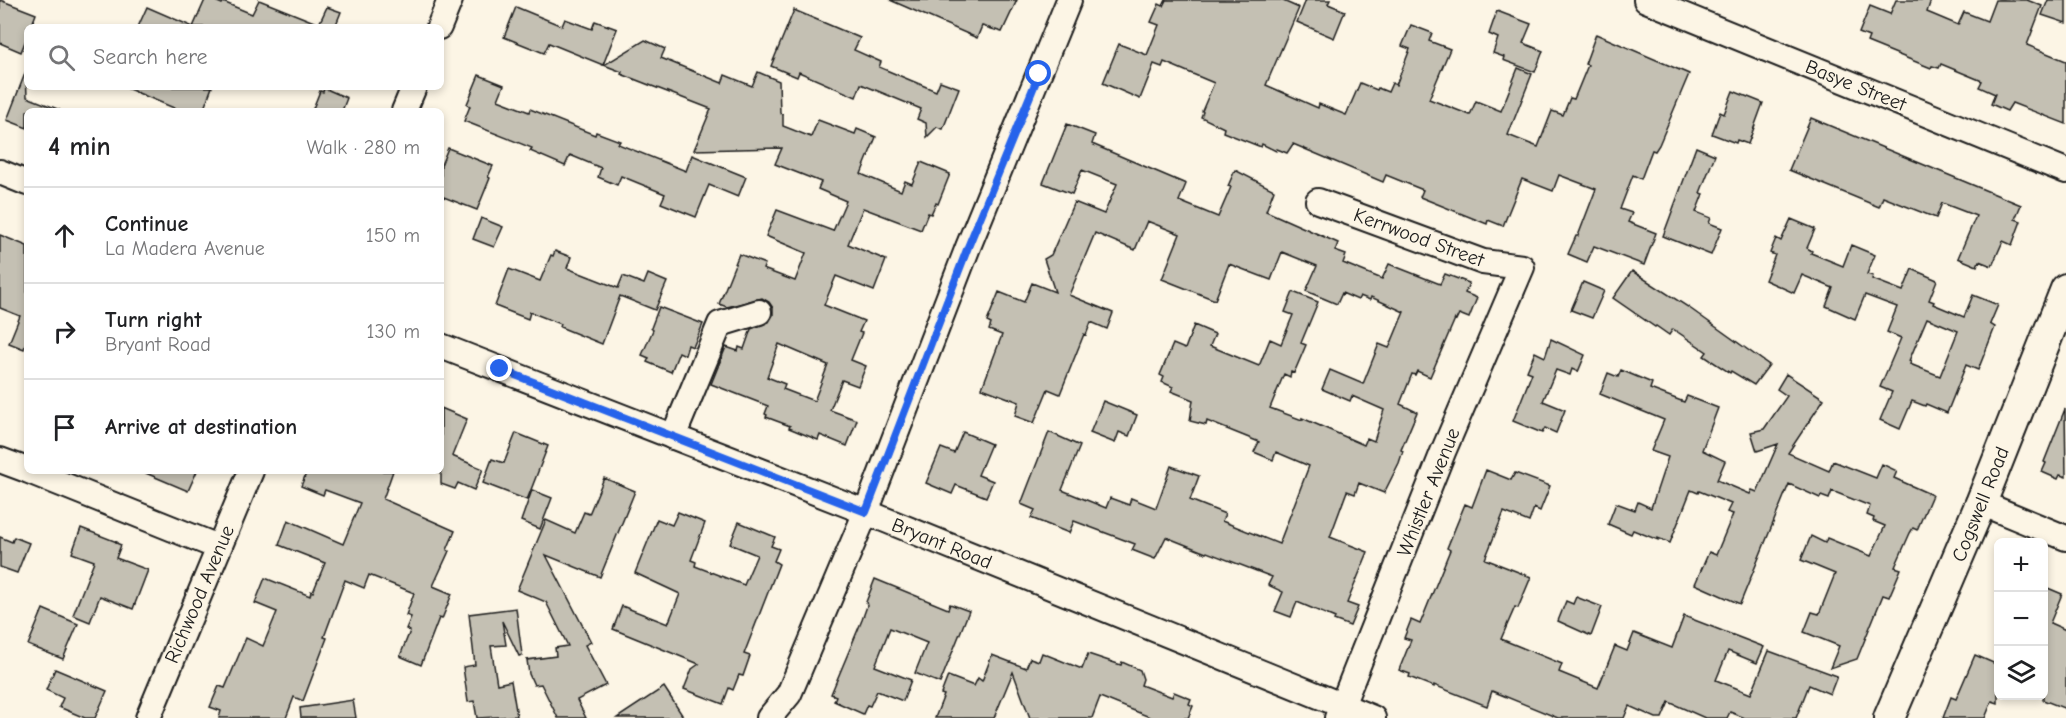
<!DOCTYPE html>
<meta charset="utf-8">
<style>
:root{--surface:#fff;--page:#f6f6f6;--text:#202124;--muted:#757577;--line:#e0e0e0}
body{margin:0;font-family:"Comic Neue",sans-serif;background:var(--page);color:var(--text)}
.controls{position:absolute;right:18px;bottom:18px;display:grid;overflow:hidden;border-radius:9px;box-shadow:0 3px 9px #0003}
.controls button{width:54px;height:54px;display:grid;place-items:center;padding:0;border:0;border-bottom:2px solid var(--line);background:var(--surface);color:var(--text);font:30px sans-serif}
.stop{position:absolute;width:18px;height:18px;margin:-14px;border:4px solid #2563eb;border-radius:50%;background:#fff}
.stop.end{background:#2563eb;border-color:#fff;box-shadow:0 2px 6px #0008}
.list{margin:0;padding:0;list-style:none}
h2{display:flex;justify-content:space-between;align-items:center;height:78px;margin:0;padding:0 24px;font-size:26px}
h2 small{font-size:20px;font-weight:400;color:var(--muted)}
.list li{display:grid;grid-template-columns:39px 1fr auto;gap:18px;align-items:center;box-sizing:border-box;height:96px;padding:0 24px;border-top:2px solid var(--line)}
.list b{display:block;font-size:22px;white-space:nowrap}
.list p{margin:0;font-size:20px;white-space:nowrap;color:var(--muted)}
.list em{font-size:20px;font-style:normal;color:var(--muted)}
.icon{flex:none;width:33px;height:33px;fill:none;stroke:currentColor;stroke-width:2;stroke-linecap:round;stroke-linejoin:round}
.map{position:relative;flex:none;width:2066px;height:718px;overflow:hidden}
.search{position:absolute;background:var(--surface);box-shadow:0 3px 9px #0003;left:24px;top:24px;width:420px;height:66px;display:flex;align-items:center;gap:15px;box-sizing:border-box;padding:0 21px;border-radius:9px;color:var(--muted);font-size:22px}
.panel{position:absolute;background:var(--surface);box-shadow:0 3px 9px #0003;left:24px;top:108px;width:420px;height:366px;border-radius:9px}
.map>svg:first-child{display:block}
.building{fill:#c4c0b3;stroke:#1c1c1c;stroke-width:1.5;fill-rule:evenodd}
.lines{fill:none;stroke-linecap:round;stroke-linejoin:round}
.minor-casing{stroke:#1c1c1c;stroke-width:28}
.tertiary-casing{stroke:#1c1c1c;stroke-width:34}
.minor{stroke:#fcf5e5;stroke-width:24}
.tertiary{stroke:#fcf5e5;stroke-width:30}
.route{stroke:#2563eb;stroke-width:8}
.labels{text-anchor:middle;stroke-width:4.5;stroke-linejoin:round;paint-order:stroke}
.street-label{font-size:20px;fill:#1c1c1c;stroke:#fcf5e5}
</style>
<div class="map">
<svg width="2066" height="718" viewBox="0 0 2066 718">
<rect width="100%" height="100%" fill="#fcf5e5"/>
<filter id="ink" filterUnits="userSpaceOnUse"><feTurbulence type="fractalNoise" baseFrequency=".0167" numOctaves="2"/><feDisplacementMap in="SourceGraphic" scale="12" xChannelSelector="R" yChannelSelector="G"/><feConvolveMatrix kernelMatrix="1 2 1 2 8 2 1 2 1" color-interpolation-filters="sRGB"/></filter>
<g filter="url(#ink)">
<g class="building">
<path d="M0,0L36,14L31,27H27V37L21,52L0,43Z"/>
<path d="M205,0H213L222,4L223,2L252,14L259,0L319,24L327,7L341,12L335,27H138L147,7L193,27Z"/>
<path d="M890,0H1017L1002,32L982,26L977,38Z"/>
<path d="M1166,0H1281L1299,8L1266,85L1318,108L1319,104L1346,115L1360,83L1377,90L1378,88L1388,92L1392,83L1396,85L1410,49L1402,46L1411,25L1432,33L1429,41L1450,49L1429,99L1470,115L1476,101L1501,111L1518,68L1532,74L1508,135L1538,147L1552,111L1563,115L1570,98L1574,99L1588,65L1585,64L1596,34L1689,74L1659,145L1655,151L1652,150L1641,179L1633,175L1620,209L1632,213L1628,222L1656,233L1644,265L1594,246L1587,262L1568,254L1576,236H1578L1596,189L1559,175L1553,191L1522,179L1503,226L1488,220L1487,224L1420,197L1423,190L1386,175L1383,182L1293,144L1287,153L1277,149L1276,151L1262,144L1261,147L1223,132L1224,128L1201,117L1203,112L1202,111L1214,83L1164,62L1162,67L1154,64L1140,99L1103,83L1119,44L1147,55L1159,25L1151,22L1159,4L1163,6Z"/>
<path d="M1306,0H1330L1328,4L1345,11L1334,38L1297,22Z"/>
<path d="M1896,0H1931L1927,12L1958,25L1964,12L1987,21L1995,0H2027L2042,6L2027,45L2066,61V124L2012,103L2007,111L1991,104L1995,94L1979,87L1982,81L1941,64L1939,68L1932,66L1931,68L1867,42L1869,37L1859,33L1870,6L1890,14Z"/>
<path d="M2048,0H2066V23L2042,15Z"/>
<path d="M516,7L562,26L565,19L592,29L595,21L617,29L603,65L549,43L544,53L504,37Z"/>
<path d="M794,10L860,38L854,50L881,62L879,67L936,91L940,81L959,88L943,129L937,127L927,137L926,123L917,119L921,109L861,84L856,97L799,72L797,77L771,66Z"/>
<path d="M1497,11L1531,24L1523,43L1543,51L1535,72L1503,60L1504,57L1493,53L1498,38L1489,34Z"/>
<path d="M645,40L665,49L661,58L722,83L725,75L752,86L758,72L779,81L780,113L783,115V126L811,137L818,120L855,134L857,129L876,137L861,174L901,191L905,181L912,184L921,162L950,174L938,204L936,203L931,214L928,213L921,230L863,208L848,244L886,260L874,291L836,276L824,305L864,321L859,332L862,333L851,360L866,366L858,386L842,380L830,410L857,420L847,446L820,435L818,440L789,428L790,426L766,417L767,415L765,414L768,406L711,384L726,347L738,351L739,347L744,349L751,329L769,322L773,315V308L769,302L762,298L727,307L719,304L739,254L765,264L763,269L795,281L806,253L766,236L777,210L833,231L846,201L818,189L821,182L775,164L782,148L694,150L711,109L621,74L622,72L604,65ZM779,344L828,365L814,401L783,389L785,384L767,377Z"/>
<path d="M26,71L27,97L60,110L27,111V128L7,120Z"/>
<path d="M479,75L504,85L498,100L529,112L530,109L595,135L596,132L620,141L618,144L686,171L692,155L746,177L738,197L709,185L696,217L661,203L665,194L621,176L617,185L598,177L601,168L570,155L565,166L530,151L532,148L464,121L470,106L467,104Z"/>
<path d="M124,87H212L203,111H181Z"/>
<path d="M324,88L347,98L342,111H312L320,91L323,92Z"/>
<path d="M1733,91L1763,103L1748,144L1737,140L1736,143L1712,134L1720,112L1724,114Z"/>
<path d="M1811,118L2021,205L2015,219L2021,221L2012,245L2003,241L1992,266L1979,261L1977,266L1958,258L1976,216L1942,203L1936,218L1883,197L1879,207L1789,170Z"/>
<path d="M1067,124L1095,135L1092,144L1186,184L1179,201L1218,217L1231,187L1228,186L1235,170L1274,190L1266,211L1338,243L1335,251L1346,255L1343,263L1382,279L1389,264L1440,284L1445,274L1469,283L1465,293L1477,298L1469,318L1459,314L1456,320L1455,319L1430,377L1417,371L1415,375L1412,374L1400,404L1417,412L1401,450L1403,451L1399,463L1384,493L1359,483L1355,494L1347,491L1330,537L1368,552L1347,603L1358,607L1350,626L1334,620L1335,618L1297,602L1291,617L1275,611L1283,592L1268,585L1272,577L1207,552L1206,553L1166,537L1155,559L1132,550L1135,544L1074,521L1069,533L1031,518L1035,510L1021,504L1049,432L1080,446L1062,490L1106,508L1110,498L1129,505L1131,498L1156,508L1171,466L1199,476L1190,500L1225,514L1222,521L1279,544L1309,466L1276,452L1273,460L1254,452L1259,442L1207,421L1206,425L1190,421L1193,400L1171,391L1173,387L1162,382L1164,377L1160,375L1173,344L1185,349L1194,325L1215,334L1210,346L1259,366L1270,339L1281,344L1293,315L1285,312L1293,292L1318,302L1301,343L1306,345L1294,373L1291,372L1290,377L1284,374L1270,408L1302,420V418L1364,445L1367,438L1374,441L1384,410L1352,396L1350,401L1322,389L1330,370L1363,384L1379,344L1389,348L1404,312L1371,297L1370,300L1360,296L1358,300L1342,293L1337,304L1306,291L1317,266L1282,252L1271,280L1229,264L1215,300L1162,279L1180,234L1147,221L1135,250L1095,233L1069,295L1113,313L1107,329L1091,322L1086,335L1084,334L1060,394L1048,389L1034,423L1015,416L1019,402L982,388L1002,335L989,330L991,324L987,322L999,292L1024,302L1032,283L1055,292L1044,259L1051,255L1074,202L1104,214L1117,184L1082,170L1072,194L1043,183Z"/>
<path d="M1696,147L1715,155L1700,193L1703,194L1696,212L1711,218L1709,223L1722,228L1711,255L1663,236Z"/>
<path d="M448,148L493,166L488,177L490,178L477,210L441,196V165Z"/>
<path d="M481,218L503,227L494,247L473,239Z"/>
<path d="M1791,219L1815,229L1807,248L1812,251L1811,253L1843,266L1851,245L1875,255L1867,274L1873,276L1872,279L1903,291L1912,269L1937,280L1929,300L1934,302L1933,304L1964,317L1973,295L1998,305L1990,324L1995,327L1978,370L1966,365L1947,413L1926,404L1925,406L1912,401L1900,429L1880,420L1892,392L1880,387L1901,338L1887,332L1897,307L1865,295L1855,319L1826,306L1833,288L1802,275L1794,293L1765,280L1775,255L1770,253L1776,238L1781,241ZM1927,318L1958,331L1940,376L1910,364L1911,362L1909,361Z"/>
<path d="M0,235L27,246V339L24,349L9,343L20,316L0,308Z"/>
<path d="M555,251L571,257L567,268L618,288L623,276L644,284L648,274L667,282L655,310L620,296L602,344L560,327L561,324L530,312L528,319L495,306L509,269L540,281L551,255L553,256Z"/>
<path d="M1632,271L1688,307L1769,365L1754,385L1731,371L1730,373L1704,356L1707,352L1673,329L1669,335L1656,326L1655,327L1613,298Z"/>
<path d="M1583,282L1604,291L1592,318L1571,310Z"/>
<path d="M659,307L703,324L693,347L688,345L685,355L679,352L671,372L647,362L649,358L642,355L653,330L651,328Z"/>
<path d="M1551,339L1585,355L1578,372L1572,369L1570,375L1556,370L1543,401L1565,410L1556,433L1545,428L1542,433L1513,421L1532,373L1527,371L1535,352L1545,357Z"/>
<path d="M1621,370L1652,383L1650,389L1684,402L1687,396L1718,408L1702,450L1725,461L1717,480L1750,494L1752,490L1757,492L1778,444L1757,451L1751,432L1764,429L1787,396L1777,389L1786,374L1824,399L1788,453L1829,471L1833,461L1876,478L1882,464L1897,471L1894,478L1932,495L1917,530L1913,528L1910,533L1895,567L1901,569L1889,597L1883,595L1857,659L1830,668L1839,646L1804,632L1812,612L1819,614L1835,574L1801,560L1811,536L1825,543L1827,538L1871,556L1885,526L1873,521L1874,518L1867,515L1870,506L1832,491L1829,499L1821,496L1820,498L1789,484L1740,604L1695,584L1709,552L1716,555L1733,514L1727,512L1731,504L1699,491L1698,493L1691,490L1670,543L1658,538V540L1633,530L1631,534L1608,524L1616,503L1635,510L1638,502L1651,508L1668,457L1651,451L1664,420L1600,394L1608,373L1618,377Z"/>
<path d="M1103,401L1137,415L1129,436L1119,432L1115,443L1090,433Z"/>
<path d="M441,408L467,419L452,456L483,469L474,490L458,483L455,489L441,484Z"/>
<path d="M2065,409L2066,477L2060,475L2058,479L2042,472L2046,463L2044,462Z"/>
<path d="M963,432L991,444L978,475L993,481L986,497L956,485L952,494L926,483L941,448L954,453Z"/>
<path d="M516,433L548,446L527,500L483,483L492,459L504,463Z"/>
<path d="M1486,470L1511,480L1515,473L1550,486L1540,511L1534,508L1529,522L1504,512L1485,559L1531,577L1518,608L1515,607L1501,639L1562,664L1559,672L1598,688L1615,646L1627,651L1634,633L1672,648L1684,616L1764,647L1757,663L1728,651L1716,680L1751,694L1769,651L1837,676L1830,694L1809,685L1796,718H1745L1730,712L1727,718H1705L1669,702L1662,718H1656L1629,706L1624,718H1558L1492,691L1487,706L1434,685V687L1409,677L1410,674L1399,670L1411,640L1404,638L1411,620L1420,624L1450,550L1447,548L1465,504L1472,507Z"/>
<path d="M141,471H197L188,491Z"/>
<path d="M307,471H393L383,499L455,531L447,550L449,551L433,586L452,594L442,619L439,618L421,665L400,656L410,631L406,629L411,617L406,615L414,593L369,575L364,588L345,580L324,637L327,638L303,701L294,697L286,718H219L221,711L210,707L219,686L225,688L246,638L263,646L277,612L255,603L265,578L310,596L311,591L313,592L325,563L279,545L288,520L343,544L360,503L325,490L323,495L301,486Z"/>
<path d="M604,478L635,491L600,577L546,555L591,642L585,645L606,685L577,700L586,718H558L541,684L534,685L529,674L527,660L556,656L555,648L568,646L546,602L517,590L546,520L575,533L584,512L589,514Z"/>
<path d="M532,490L552,498L540,529L521,521Z"/>
<path d="M678,512L705,523L691,560L696,562L695,566L744,585L757,555L730,544L739,522L775,537L771,546L779,549L774,561L779,564L744,654L750,656L743,676L739,675L733,690L729,688L723,704L684,689L692,669L699,664L613,629L622,606L668,624L680,594L635,573L657,519L672,525Z"/>
<path d="M81,528L117,542L116,543L121,545L116,558L148,570L133,609L100,596L90,622L73,615L94,561L72,553Z"/>
<path d="M0,537L12,542L14,537L29,543L17,573L0,567Z"/>
<path d="M875,579L948,609L950,604L969,611L940,683L915,673L927,643L890,628L875,666L911,680L903,701L877,691L870,706L867,705L863,714L834,701L836,696L831,694L862,620L867,606L866,602Z"/>
<path d="M2043,586L2062,594L2050,623L2066,630V709L2043,700Z"/>
<path d="M1576,597L1602,607L1591,636L1558,621L1566,601L1573,604Z"/>
<path d="M516,608L522,655L519,656L502,621L506,645L491,646L497,684L511,681L517,716L477,718L474,701L468,702L463,667L475,665L469,614Z"/>
<path d="M43,609L78,624L63,659L28,645Z"/>
<path d="M1042,653L1082,669L1088,654L1121,665L1122,662L1140,670L1143,679L1141,685L1172,697L1174,692L1191,699L1189,704L1193,706L1188,718H1152L1100,697L1092,718H1030L1013,672L994,718H935L944,695L941,694L948,676L974,686L978,678L982,681L992,655L1026,668L1030,658L1039,661Z"/>
<path d="M1975,655L1998,665V703L1992,701L1985,718H1943L1951,697L1956,699Z"/>
<path d="M55,669L107,691L95,718H85L59,707L63,698L46,690Z"/>
<path d="M664,687L684,718H617Z"/>
<path d="M353,700L356,718H301L300,708Z"/>
</g>
<g class="lines">
<defs>
<g id="minor">
<path d="M1646,0L2066,171"/>
<path d="M439,27L450,0"/>
<path d="M404,111L414,87"/>
<path d="M0,172L27,183"/>
<path d="M1318,201L1483,262L1522,267L1443,452L1337,718"/>
<path d="M441,346L866,512L1373,718"/>
<path d="M673,437L720,324L759,312"/>
<path d="M0,460L27,470"/>
<path d="M29,471L218,547"/>
<path d="M1981,503L2066,538"/>
<path d="M148,718L251,471"/>
<path d="M769,718L789,694L866,512L968,247L1069,0"/>
</g>
<path id="tertiary" d="M1889,718L1981,503L2066,289"/>
</defs>
<use href="#minor" class="minor-casing"/>
<use href="#tertiary" class="tertiary-casing"/>
<use href="#minor" class="minor"/>
<use href="#tertiary" class="tertiary"/>
</g>
</g>
<g class="lines" filter="url(#ink)">
<path class="route" d="M500,369L866,512L968,247L1039,74"/>
</g>
<g class="labels">
<g class="street-label">
<text transform="translate(1856 85) rotate(22)" y="7">Basye Street</text>
<text transform="translate(1419 237) rotate(20)" y="7">Kerrwood Street</text>
<text transform="translate(1428 492) rotate(-68)" y="7">Whistler Avenue</text>
<text transform="translate(1980 504) rotate(-68)" y="7">Cogswell Road</text>
<text transform="translate(942 543) rotate(22)" y="7">Bryant Road</text>
<text transform="translate(199 594) rotate(-67)" y="7">Richwood Avenue</text>
</g>
</g>
</svg>
<div class="controls">
<button>+</button>
<button>−</button>
<button><svg class="icon" aria-label="layers" viewBox="0 0 24 24"><path d="M12 4l9 5-9 5-9-5zM3 14l9 5 9-5"/></svg></button>
</div>
<div class="stop" style="left:1039px;top:74px"></div>
<div class="stop end" style="left:500px;top:369px"></div>
<div class="search"><svg class="icon" aria-label="search" viewBox="0 0 24 24"><circle cx="10" cy="10" r="6"/><path d="M15 15l6 6"/></svg>Search here</div>
<section class="panel">
<h2>4 min<small>Walk · 280 m</small></h2>
<ul class="list">
<li><svg class="icon" aria-label="ahead" viewBox="0 0 24 24"><path d="M12 20V5M6 11l6-6 6 6"/></svg><div><b>Continue</b><p>La Madera Avenue</p></div><em>150 m</em></li>
<li><svg class="icon" aria-label="right" viewBox="0 0 24 24"><path d="M7 20v-9h11M14 6l5 5-5 5"/></svg><div><b>Turn right</b><p>Bryant Road</p></div><em>130 m</em></li>
<li><svg class="icon" aria-label="arrive" viewBox="0 0 24 24"><path d="M6 21V4h12l-3 4 3 4H6"/></svg><div><b>Arrive at destination</b></div></li>
</ul>
</section>
</div>
